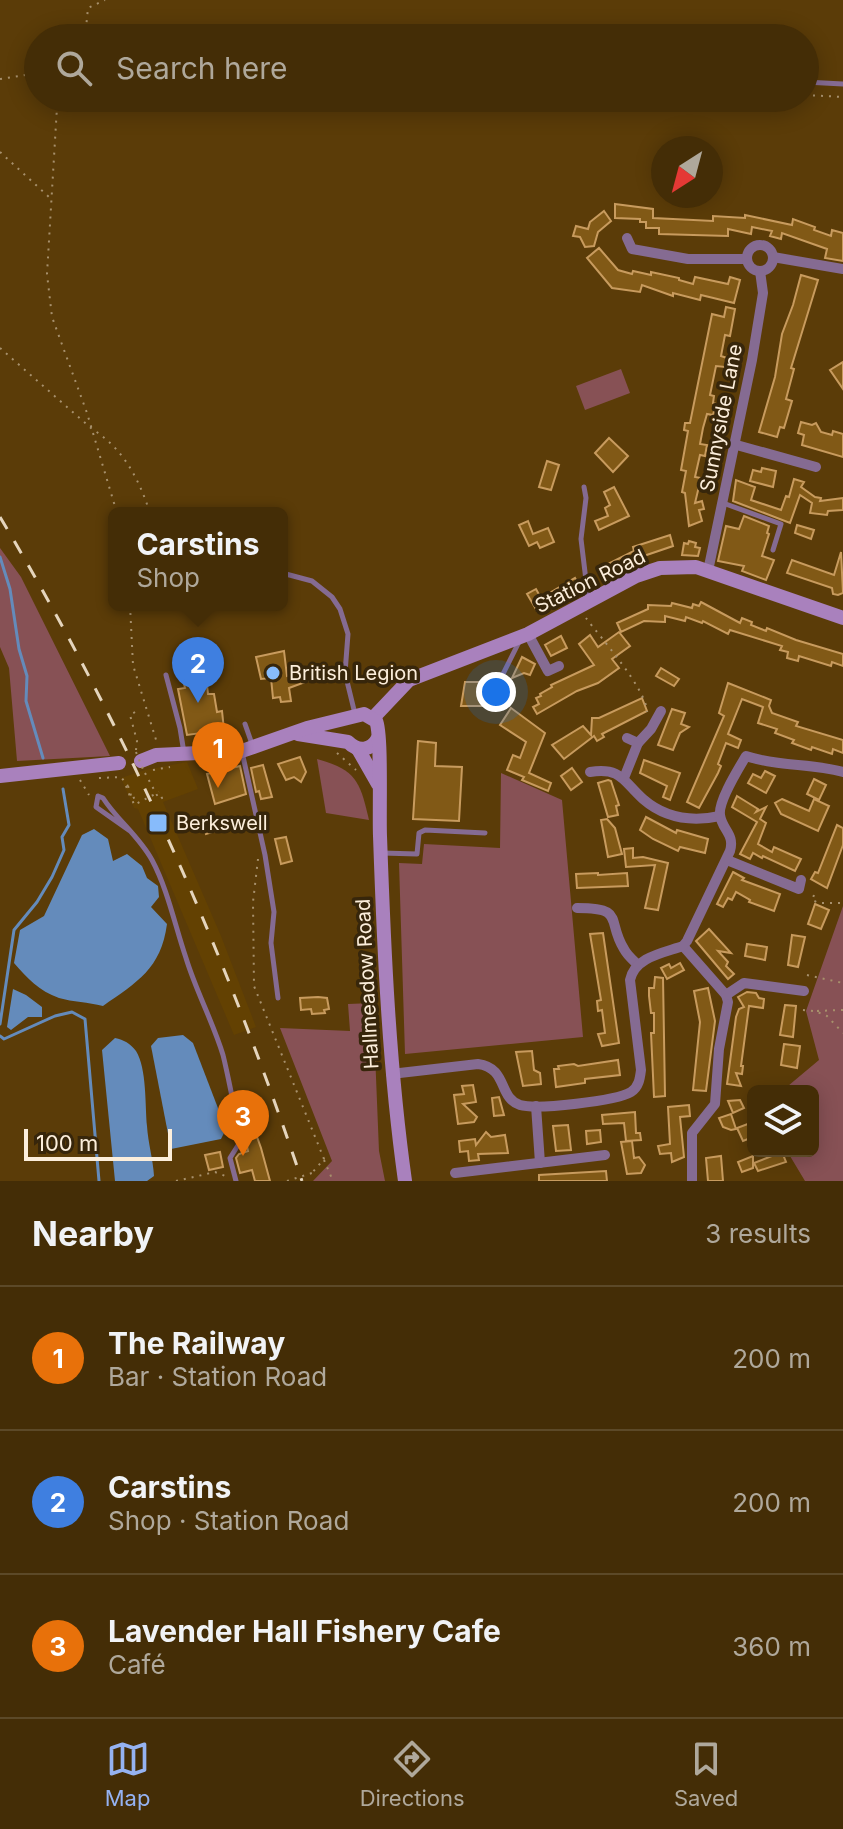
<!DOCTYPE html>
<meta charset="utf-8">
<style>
:root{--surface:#442d06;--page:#4e3914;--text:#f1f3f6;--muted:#afa89b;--line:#5c4928;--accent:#95b2f1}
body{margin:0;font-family:Inter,sans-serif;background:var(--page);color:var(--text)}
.controls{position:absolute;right:24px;bottom:24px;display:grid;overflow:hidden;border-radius:12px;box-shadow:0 4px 20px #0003}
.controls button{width:72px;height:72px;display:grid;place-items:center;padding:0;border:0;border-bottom:2px solid var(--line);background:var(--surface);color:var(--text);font:40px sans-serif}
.compass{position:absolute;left:651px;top:136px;width:72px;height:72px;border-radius:50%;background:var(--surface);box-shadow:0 4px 20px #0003;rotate:216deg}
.scale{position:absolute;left:24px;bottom:20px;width:148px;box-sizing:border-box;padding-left:8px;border:4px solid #fceedb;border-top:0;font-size:22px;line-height:28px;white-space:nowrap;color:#fceedb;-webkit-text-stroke:6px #37260b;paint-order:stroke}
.you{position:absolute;left:496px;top:692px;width:28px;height:28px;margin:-20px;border:6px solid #fff;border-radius:50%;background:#1a73e8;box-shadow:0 0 0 12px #1a73e833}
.badge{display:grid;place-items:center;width:52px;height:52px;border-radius:50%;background:var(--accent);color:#fff;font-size:26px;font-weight:700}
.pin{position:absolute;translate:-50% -66px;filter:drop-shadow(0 2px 4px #0008)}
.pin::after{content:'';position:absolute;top:42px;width:28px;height:24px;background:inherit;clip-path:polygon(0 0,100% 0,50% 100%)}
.popup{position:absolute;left:108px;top:507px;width:180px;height:104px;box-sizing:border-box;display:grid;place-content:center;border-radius:12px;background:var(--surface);filter:drop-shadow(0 2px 6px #0005);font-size:26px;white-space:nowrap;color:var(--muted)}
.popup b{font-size:30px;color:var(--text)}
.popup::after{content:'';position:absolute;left:50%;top:100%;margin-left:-16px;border:16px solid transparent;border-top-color:var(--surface)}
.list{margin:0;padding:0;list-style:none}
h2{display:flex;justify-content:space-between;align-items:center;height:104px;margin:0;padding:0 32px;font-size:34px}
h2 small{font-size:26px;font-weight:400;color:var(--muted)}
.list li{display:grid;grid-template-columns:52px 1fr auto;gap:24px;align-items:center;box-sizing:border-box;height:144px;padding:0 32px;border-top:2px solid var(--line)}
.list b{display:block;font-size:30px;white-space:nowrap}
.list p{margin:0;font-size:26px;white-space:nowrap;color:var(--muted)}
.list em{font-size:26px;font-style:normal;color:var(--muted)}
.icon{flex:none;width:44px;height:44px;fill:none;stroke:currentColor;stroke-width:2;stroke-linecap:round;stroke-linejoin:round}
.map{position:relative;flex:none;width:843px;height:1181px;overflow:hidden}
.search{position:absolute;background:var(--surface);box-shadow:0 4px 20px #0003;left:24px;right:24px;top:24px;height:88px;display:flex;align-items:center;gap:20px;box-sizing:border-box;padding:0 28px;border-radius:44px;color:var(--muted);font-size:30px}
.sheet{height:536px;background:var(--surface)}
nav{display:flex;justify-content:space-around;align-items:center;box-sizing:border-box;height:112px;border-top:2px solid var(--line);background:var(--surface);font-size:22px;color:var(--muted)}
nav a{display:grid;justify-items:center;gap:4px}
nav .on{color:var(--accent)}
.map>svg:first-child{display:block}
.built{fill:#634102}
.green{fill:#875155}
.water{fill:#648bbb}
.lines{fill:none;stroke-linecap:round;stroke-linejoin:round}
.stream{stroke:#648bbb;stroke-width:3}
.building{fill:#815916;stroke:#c89b5e;stroke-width:2}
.path{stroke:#a7906c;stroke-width:2;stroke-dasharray:2 6;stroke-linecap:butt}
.lane{stroke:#856b92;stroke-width:5}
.street{stroke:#856b92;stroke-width:10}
.secondary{stroke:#a981bd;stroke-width:14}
.rail{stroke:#e5d5bd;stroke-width:3;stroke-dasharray:14 14;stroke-linecap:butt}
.path-bridge{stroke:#a7906c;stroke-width:2;stroke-dasharray:2 6;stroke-linecap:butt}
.poi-dot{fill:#87bbfb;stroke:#37260b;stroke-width:3}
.labels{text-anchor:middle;stroke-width:7;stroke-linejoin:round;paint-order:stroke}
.street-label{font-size:20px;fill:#fceedb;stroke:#37260b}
.poi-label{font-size:20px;fill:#fceedb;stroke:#37260b;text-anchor:start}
</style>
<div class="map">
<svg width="843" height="1181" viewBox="0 0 843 1181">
<rect width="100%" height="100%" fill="#5b3c08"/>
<path class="built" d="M187,762L198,789L163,802L221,936L256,1027L234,1035L138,809L134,808L121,778L145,770Z"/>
<g class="green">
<path d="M621,369L630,393L585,410L576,386Z"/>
<path d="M0,548L21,577L110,756L17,761L9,668L0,647Z"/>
<path d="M317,759C357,770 360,782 369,820L326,813Z"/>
<path d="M501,773L562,800L583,1037L405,1054L399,863L422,864L424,844L500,848Z"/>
<path d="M843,906V1181H805L787,1151H813V1091H782L819,1060L806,1011Z"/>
<path d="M373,1003L379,1151L385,1181H313L332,1161L280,1028L350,1031L348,1004Z"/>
</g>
<g class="water">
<path d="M94,829L108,839L113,861L127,854L142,866L147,878L158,886L159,897L151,907L167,924C161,969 137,982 103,1006C88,1002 73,1002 59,998C39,991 27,978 14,963L20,930L44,916L82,835Z"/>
<path d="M13,989L26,995L42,1007V1017H28L11,1030L7,1027Z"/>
<path d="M183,1035L193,1043L226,1129L221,1139L171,1149L151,1046L158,1038Z"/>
<path d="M115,1038C124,1040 130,1043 136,1051C147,1069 145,1105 147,1126C148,1143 153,1159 154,1176L147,1181H115L102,1050Z"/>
</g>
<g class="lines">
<g class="stream">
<path d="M0,557L10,589L19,649L27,676L26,701L43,758"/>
<path d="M0,1024L14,930L37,902L52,877L64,850L62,837L69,825L63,789"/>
<path d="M0,1036L4,1039L55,1016L72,1012L85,1019L99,1181"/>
</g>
</g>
<g class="building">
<path d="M615,204L653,209V218L713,221V216L745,218V215L792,225L793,219L815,227L814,230L831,236L832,230L843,233V261L825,258L827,249L782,233L781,239L770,236L772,231L752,227L751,234L728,229V236L659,234V228H646V222H640V219L615,218Z"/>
<path d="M604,211L611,221L598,232L594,246L585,247L580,237L573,236L576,226L588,229L590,222Z"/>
<path d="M599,248L618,270L632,274L633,271L651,275V272L679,278V280L693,284L695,277L728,284L730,277L740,280L734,303L701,295L700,300L673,293V296L642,285L640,292L612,288L587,258Z"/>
<path d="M801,275L818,280L791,368L794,369L786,399L792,401L784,428L780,427L777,437L759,432L775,377L782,334L793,305Z"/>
<path d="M726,307L735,309L730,336L725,335L721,356L727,358L725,367L716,366L710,395L714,396L713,403L716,404L713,415L707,414L703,428L700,444L707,445L705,456L700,455L695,477L701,478L695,503L702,501L704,509L699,510L702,521L689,526L685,493L682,492L686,471L681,470L688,431L684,430L685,423H690L712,314L724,317Z"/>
<path d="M843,362V389L830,370Z"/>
<path d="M801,422L812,425L816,423L821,432L832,435L833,431L843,434V457L802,445L804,435L798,433Z"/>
<path d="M609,438L628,456L613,472L595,453Z"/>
<path d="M547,461L559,465L551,490L539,487Z"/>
<path d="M762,468L776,471L773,487L750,481L753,470L761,472Z"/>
<path d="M794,479L804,482L801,487L815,497L821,498L820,501L843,498V510L828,511L827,515L810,513L812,503L800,495L790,523L733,501L736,480L755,487L751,500L781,510L786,496L789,497Z"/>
<path d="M614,487L629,516L599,530L595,521L608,516L605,508L610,505L604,492Z"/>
<path d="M744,516L769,526L767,533L769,534L762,556L774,560L766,580L742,571L744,566L718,561L726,526L739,529Z"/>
<path d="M528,521L533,534L548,528L554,542L540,548L537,542L529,546L519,525Z"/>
<path d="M797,525L814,530L811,539L795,533Z"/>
<path d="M670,535L673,546L632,560L633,563L624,566L626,568L606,579L600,568L634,551L633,547Z"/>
<path d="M689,541L696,543L695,547L700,548L698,556L682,555L684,543L688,544Z"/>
<path d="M841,552L843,593L838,595L833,594L832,588L787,573L792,560L834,575Z"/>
<path d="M575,578L580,587L537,611L527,594L536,589L541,598Z"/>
<path d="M701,602L740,623L742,618L752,622L751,625L766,631L767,628L796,640L843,654V666L832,662L831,666L799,656L798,661L787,658L788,652L780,650L782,646L730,630L728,634L703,621L702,623L686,617L685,621L665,616V622L644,621L621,632L617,623L648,609V605L671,606L672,603L692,608L693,604L699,606Z"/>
<path d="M619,632L630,646L612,659L619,668L598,683L577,691L537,714L533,707L539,704L536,698L541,696L540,694L552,687L551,685L594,665L579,644L590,635L598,647Z"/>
<path d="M561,636L567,648L551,656L545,645Z"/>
<path d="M284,651L287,676L315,666L319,677L289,688L291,701L281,702L280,697L273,698L271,678L261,679L256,657Z"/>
<path d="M522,657L535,664L530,675L524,673L512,678Z"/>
<path d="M661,668L679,679L674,686L656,676Z"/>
<path d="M206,676L208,694H214L217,712L222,711L224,730L187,735L178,689L185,688L183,679Z"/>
<path d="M465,682H483V689H491V702H483V706H461Z"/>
<path d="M728,683L771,700L769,706L772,713L798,722L796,726L843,740V753L833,749L832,754L812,747L811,750L792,743L794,740L775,733L777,729L758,723L763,707L742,699L728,734L741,740L738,748L726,743L718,764L721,766L718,773L699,808L687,802L724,716L719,713Z"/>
<path d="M642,698L647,711L602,734L604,737L597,741L594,736L564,759L552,745L583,726L591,735L592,718H599Z"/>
<path d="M511,708L545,733L529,773L551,783L548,791L522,780L524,777L507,770L513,755L520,758L526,742L500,725Z"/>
<path d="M672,709L685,713L681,724L689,727L680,733L673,750L658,745Z"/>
<path d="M418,741L436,743L435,766L462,767L459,821L413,819Z"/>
<path d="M300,757L306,772L301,782L294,777L286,780L278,764Z"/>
<path d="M644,760L680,773L670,800L663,797L667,786L640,773Z"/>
<path d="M263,765L272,797L261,799L259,791L256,792L251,768Z"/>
<path d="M240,766L246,794L215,804L207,774Z"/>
<path d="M572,768L582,782L571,790L561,776Z"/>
<path d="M765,771L775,776L766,793L748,783L753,774L761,778Z"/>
<path d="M814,779L826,785L819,800L807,794Z"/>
<path d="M608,780L611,781L619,805L616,806L618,815L608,817L598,783Z"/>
<path d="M737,796L758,809L756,812L766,807L760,819L766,823L758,844L772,852L774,847L801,859L795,871L763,856L762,858L753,853L750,859L740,854L757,822L732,807Z"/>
<path d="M782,799L809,811L814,799L829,806L818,831L781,814L775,803Z"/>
<path d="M646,817L676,833L677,830L708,839L705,853L680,847L678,851L653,839L640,830Z"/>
<path d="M219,819L222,829L206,834L203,823Z"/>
<path d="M607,819L615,828L622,854L608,857L601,820Z"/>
<path d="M837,825L843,828V845L827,888L811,879L815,872L818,873Z"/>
<path d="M286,837L292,861L281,864L275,839Z"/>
<path d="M633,848V858L643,857L668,863L658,910L645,908L655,865L626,867L624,849Z"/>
<path d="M733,872L744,878L742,880L780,894L774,911L749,902L750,900L736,892L732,900L728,898L723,907L717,904Z"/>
<path d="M598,873V875L627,873L628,886L577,888L576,874Z"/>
<path d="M815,904L829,910L821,929L808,924Z"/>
<path d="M709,929L731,953L718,951L728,962L726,966L734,974L728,979L696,941Z"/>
<path d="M603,933L619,1043L602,1046L598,1034L605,1033L602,1010L598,1011L597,1001L601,1000L590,934Z"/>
<path d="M792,935L805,937L798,967L788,965Z"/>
<path d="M747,944L767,947L765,960L745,956Z"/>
<path d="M680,963L684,970L667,979L661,968L669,964L671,968Z"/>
<path d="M655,977L663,978L665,1096L654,1097L651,1033H654V1013H651L649,996V988H654Z"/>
<path d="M708,988L715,1021L706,1091L693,1090L700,1022L694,991Z"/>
<path d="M747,992L756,993L759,998L764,999L763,1008L749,1006L741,1066H743L742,1074L736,1073L741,1086L727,1084L736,1017L739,1009L744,1007L738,997Z"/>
<path d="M318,997L327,998L329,1009L324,1010L325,1013L312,1014L311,1009L301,1010L300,998Z"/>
<path d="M785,1005L796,1006L793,1037L780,1035Z"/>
<path d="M784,1044L800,1046L797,1068L781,1065Z"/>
<path d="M532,1051L534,1070L540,1073L541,1084L523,1086L516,1052Z"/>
<path d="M618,1060L620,1075L585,1079V1083L556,1087L554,1069H559L558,1066L574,1064L578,1066Z"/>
<path d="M473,1085L476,1102L463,1104L477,1117L474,1122L458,1124L454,1095L464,1094L462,1086Z"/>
<path d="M499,1097L504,1115L494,1116L492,1098Z"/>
<path d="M243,1098L261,1148L270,1181H255L252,1170L240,1173L236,1158L239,1154L248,1151L238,1100Z"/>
<path d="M740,1100L744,1108L733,1113L728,1101Z"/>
<path d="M689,1105L690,1116L680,1117L684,1157L672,1162L671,1153L660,1154L658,1146L670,1144L668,1107Z"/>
<path d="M635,1112L636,1133H640L641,1140L626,1141L624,1123L603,1124L602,1115Z"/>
<path d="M731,1114L736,1129L731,1130L723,1127L719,1118Z"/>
<path d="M753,1122V1137L743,1141L737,1128Z"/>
<path d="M568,1125L571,1150L556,1151L553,1126Z"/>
<path d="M600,1130L601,1142L587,1144L586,1131Z"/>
<path d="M486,1132L491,1137L505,1135L508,1153L478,1154L479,1160L469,1161L468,1151L460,1152L459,1141L475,1139L476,1145Z"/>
<path d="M632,1141L634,1158L639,1157L645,1165L641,1173L627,1174L621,1142Z"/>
<path d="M220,1152L223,1167L209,1170L205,1155Z"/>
<path d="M782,1152L786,1162L758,1171L754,1163Z"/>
<path d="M721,1156L723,1181H708L706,1158Z"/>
<path d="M753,1156V1168L742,1172L738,1162Z"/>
<path d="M606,1171L607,1181H539V1175Z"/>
</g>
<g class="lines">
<g class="path">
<path d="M85,38L88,8L105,0"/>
<path d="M0,79L38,73"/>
<path d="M805,95L843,97"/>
<path d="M62,98L57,107L47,274L52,317L87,413L117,513"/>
<path d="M0,152L49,197"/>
<path d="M0,348L92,429C123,448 139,479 150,513"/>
<path d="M130,605L133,665L157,743"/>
<path d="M586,618C601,638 647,690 647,712"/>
<path d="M135,712L130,715L137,741L136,750"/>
<path d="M337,753L356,770"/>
<path d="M153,770L170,767"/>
<path d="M145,773L159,799L162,798L159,792"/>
<path d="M99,778L121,777L128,786"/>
<path d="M80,780L89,795"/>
<path d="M126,786L131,799L138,796"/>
<path d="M258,859L253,902L254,986L324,1159L312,1173"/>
<path d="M814,895L812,900L819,903H843"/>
<path d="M807,975L843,983"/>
<path d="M803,1010L813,1011"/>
<path d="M843,1010L815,1011L827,1016L843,1033"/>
<path d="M324,1160L333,1181"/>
<path d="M176,1181L215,1172L228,1177"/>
</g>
<g class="lane">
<path d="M805,82L843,84"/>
<path d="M584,487L586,498L581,539L588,597"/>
<path d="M723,503L781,524L773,550"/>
<path d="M282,573L312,581L332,597L340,609L348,634L345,673L355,714"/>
<path d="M166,675L180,728L184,753"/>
<path d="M499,682L520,640"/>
<path d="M245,724L252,744"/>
<path d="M242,752L265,855L274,912L271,943L278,998"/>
<path d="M130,831L96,807L98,796L103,798C117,820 139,836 152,860C168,890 175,926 186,958C196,991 213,1022 223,1055C230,1083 234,1111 242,1139L230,1158L236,1181"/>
<path d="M382,853L417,854L419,833L425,830L485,833"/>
</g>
<g class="street">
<path d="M627,238L632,249L688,259H746"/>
<circle cx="760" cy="258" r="13"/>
<path d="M773,257L843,269"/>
<path d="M733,444L816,467"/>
<path d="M708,571L752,360L763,293L760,271"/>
<path d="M528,634L548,671L559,666"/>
<path d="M638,743L651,729L661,711"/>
<path d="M590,772C621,767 623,781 643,799C666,819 692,822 720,816"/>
<path d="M624,778L638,743L627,738"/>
<path d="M727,860L799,889L801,880"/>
<path d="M577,908C626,908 606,920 624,949C627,955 633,960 637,964"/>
<path d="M683,946L726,995L728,1002L719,1049L715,1104L692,1133V1181"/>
<path d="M726,995L744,983L804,991"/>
<path d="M391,1074L478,1064C508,1068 498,1098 520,1105C537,1110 616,1101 631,1092C639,1087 640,1078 641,1070L630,980C635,957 663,953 683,946L687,941L730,851C735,834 722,830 720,815C718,801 739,768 746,756C780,767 809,763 843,772"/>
<path d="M536,1106L540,1163"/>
<path d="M455,1173L605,1155"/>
</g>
<g class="secondary">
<path d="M373,718L409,680L528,634L636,576L660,568L696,567L843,618"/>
<path d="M298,734L348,742C358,752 371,751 378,738"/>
<path d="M358,749L378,784"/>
<path d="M141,761L156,755L242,751L307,728L364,714L376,721C382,733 379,815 380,836C384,951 389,1067 405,1181"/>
<path d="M0,776L119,763"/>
</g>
<path class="rail" d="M0,517C125,726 225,951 302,1181"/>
<g class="path-bridge">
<path d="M136,752L144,772"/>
<path d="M128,786L134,805L159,792"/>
<path d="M287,1181L312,1173"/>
</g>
</g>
<g class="poi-dot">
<circle cx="273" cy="673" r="8"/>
<rect x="148" y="813" width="20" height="20" rx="4"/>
</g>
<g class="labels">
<g class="street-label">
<text transform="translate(721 418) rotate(-79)" y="7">Sunnyside Lane</text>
<text transform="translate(590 581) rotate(-26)" y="7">Station Road</text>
<text transform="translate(367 984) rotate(-93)" y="7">Hallmeadow Road</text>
</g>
<g class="poi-label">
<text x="289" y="680">British Legion</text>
<text x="176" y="830">Berkswell</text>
</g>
</g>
</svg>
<div class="controls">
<button><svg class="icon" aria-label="layers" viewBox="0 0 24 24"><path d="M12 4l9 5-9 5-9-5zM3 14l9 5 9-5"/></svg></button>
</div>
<svg class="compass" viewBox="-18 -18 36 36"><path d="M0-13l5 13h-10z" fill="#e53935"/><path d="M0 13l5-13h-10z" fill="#afa89b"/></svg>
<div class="scale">100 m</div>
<div class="you"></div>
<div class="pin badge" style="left:218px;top:788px;background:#e8710a">1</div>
<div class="pin badge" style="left:198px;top:703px;background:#3f7fe0">2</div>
<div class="popup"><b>Carstins</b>Shop</div>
<div class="pin badge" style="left:243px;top:1156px;background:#e8710a">3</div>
<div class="search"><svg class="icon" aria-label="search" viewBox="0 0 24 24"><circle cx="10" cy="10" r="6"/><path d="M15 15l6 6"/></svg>Search here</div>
</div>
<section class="sheet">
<h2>Nearby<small>3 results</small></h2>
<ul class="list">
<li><span class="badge" style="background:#e8710a">1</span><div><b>The Railway</b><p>Bar · Station Road</p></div><em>200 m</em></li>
<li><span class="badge" style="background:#3f7fe0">2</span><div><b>Carstins</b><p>Shop · Station Road</p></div><em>200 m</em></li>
<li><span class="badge" style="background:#e8710a">3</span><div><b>Lavender Hall Fishery Cafe</b><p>Café</p></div><em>360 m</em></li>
</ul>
</section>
<nav>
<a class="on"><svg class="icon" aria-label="map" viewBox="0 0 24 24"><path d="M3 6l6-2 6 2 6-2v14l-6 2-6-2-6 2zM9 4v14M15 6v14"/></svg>Map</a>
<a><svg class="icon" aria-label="directions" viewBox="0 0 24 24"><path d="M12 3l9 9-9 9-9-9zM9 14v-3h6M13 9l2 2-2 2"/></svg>Directions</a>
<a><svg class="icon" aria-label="saved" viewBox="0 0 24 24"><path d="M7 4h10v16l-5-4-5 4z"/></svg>Saved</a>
</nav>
